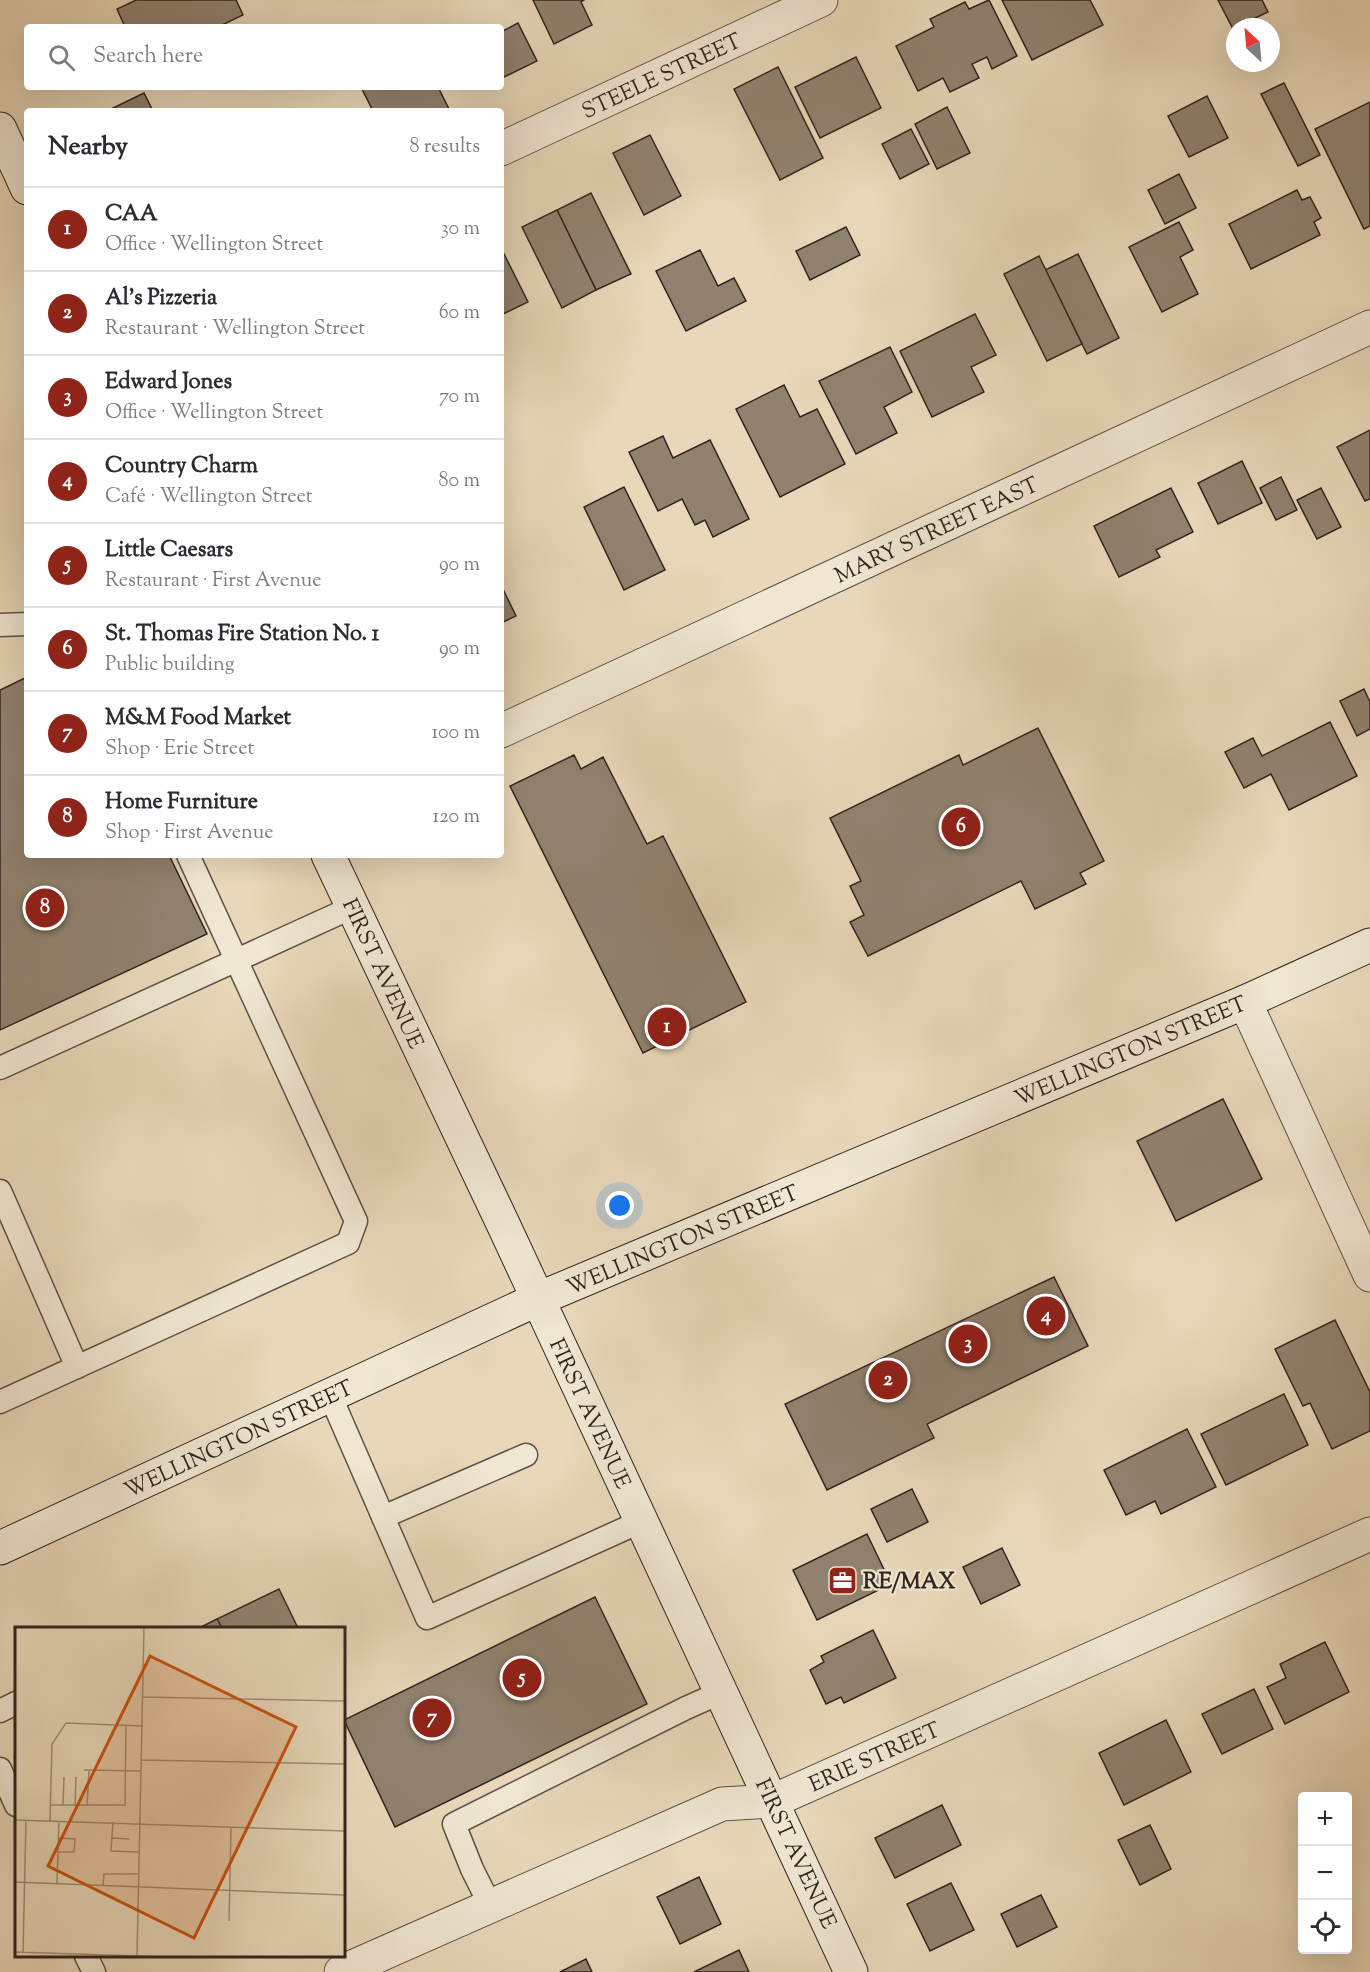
<!DOCTYPE html>
<meta charset="utf-8">
<style>
:root{--surface:#fff;--page:#f7f7f7;--text:#2b2b33;--muted:#7c7c81;--line:#e1e1e2;--accent:#8f2418}
body{margin:0;font-family:"Sorts Mill Goudy",serif;background:var(--page);color:var(--text)}
.controls{position:absolute;right:18px;bottom:18px;display:grid;overflow:hidden;border-radius:6px;box-shadow:0 6px 24px #0002}
.controls button{width:54px;height:54px;display:grid;place-items:center;padding:0;border:0;border-bottom:2px solid var(--line);background:var(--surface);color:var(--text);font:30px sans-serif}
.compass{position:absolute;left:1226px;top:18px;width:54px;height:54px;border-radius:50%;background:var(--surface);box-shadow:0 6px 24px #0002;rotate:334deg}
.you{position:absolute;left:620px;top:1206px;width:21px;height:21px;margin:-15px;border:4px solid #fff;border-radius:50%;background:#1a73e8;box-shadow:0 0 0 9px #1a73e833}
.badge{display:grid;place-items:center;width:39px;height:39px;border-radius:50%;background:var(--accent);color:#fff;font-size:20px;font-weight:700}
.pin{position:absolute;translate:-50% -50%;border:3px solid #fff;box-shadow:0 2px 6px #0006}
.list{margin:0;padding:0;list-style:none}
h2{display:flex;justify-content:space-between;align-items:center;height:78px;margin:0;padding:0 24px;font-size:26px}
h2 small{font-size:20px;font-weight:400;color:var(--muted)}
.list li{display:grid;grid-template-columns:39px 1fr auto;gap:18px;align-items:center;box-sizing:border-box;height:84px;padding:0 24px;border-top:2px solid var(--line)}
.list b{display:block;font-size:22px;white-space:nowrap}
.list p{margin:0;font-size:20px;white-space:nowrap;color:var(--muted)}
.list em{font-size:20px;font-style:normal;color:var(--muted)}
.icon{flex:none;width:33px;height:33px;fill:none;stroke:currentColor;stroke-width:2;stroke-linecap:round;stroke-linejoin:round}
.map{position:relative;flex:none;width:1370px;height:1972px;overflow:hidden}
.search{position:absolute;background:var(--surface);box-shadow:0 6px 24px #0002;left:24px;top:24px;width:480px;height:66px;display:flex;align-items:center;gap:15px;box-sizing:border-box;padding:0 21px;border-radius:6px;color:var(--muted);font-size:22px}
.panel{position:absolute;background:var(--surface);box-shadow:0 6px 24px #0002;left:24px;top:108px;width:480px;height:750px;border-radius:6px}
.map>svg:first-child{display:block}
.building{fill:#90826f;stroke:#30251e;stroke-width:1.5}
.lines{fill:none;stroke-linecap:round;stroke-linejoin:round}
.lane-casing{stroke:#5e5245;stroke-width:25}
.street-casing{stroke:#5e5245;stroke-width:35}
.secondary-casing{stroke:#30251e;stroke-width:35}
.lane{stroke:#f0e6d2;stroke-width:22}
.street{stroke:#f0e6d2;stroke-width:33}
.secondary{stroke:#f0e6d2;stroke-width:33}
.labels{text-anchor:middle;stroke-width:4.5;stroke-linejoin:round;paint-order:stroke}
.street-label{font-size:22px;fill:#30251e;stroke:#f0e6d2}
.poi-label{font-size:22px;font-weight:bold;fill:#30251e;stroke:#f0e6d2;text-anchor:start}
.inset-road{fill:none;stroke:#9e907b;stroke-width:1.5}
.view{fill:#cc510f;fill-opacity:0.15;stroke:#cc510f;stroke-width:3}
.inset-edge{fill:none;stroke:#30251e;stroke-width:3}
</style>
<div class="map">
<svg width="1370" height="1972" viewBox="0 0 1370 1972">
<rect width="100%" height="100%" fill="#e8d8b9"/>
<filter id="stains"><feTurbulence type="fractalNoise" baseFrequency=".00333" numOctaves="4"/><feColorMatrix values="0 0 0 0 .2 0 0 0 0 .09 0 0 0 0 .02 0 0 0 .5 -.17"/></filter>
<radialGradient id="worn" r=".72"><stop offset=".6" stop-color="#630" stop-opacity="0"/><stop offset="1" stop-color="#630" stop-opacity=".3"/></radialGradient>
<g class="building">
<path d="M136,0H236L243,15L218,27H125L117,9Z"/>
<path d="M533,0H584L581,2L592,25L554,44Z"/>
<path d="M989,0L1017,56L992,69L987,57L972,64L979,78L950,92L943,78L918,91L896,46L934,27L930,19L965,2L969,9Z"/>
<path d="M1002,0H1090L1103,25L1032,60Z"/>
<path d="M1218,0H1262L1268,12L1233,29Z"/>
<path d="M518,23L537,61L504,77L501,71V32Z"/>
<path d="M856,57L881,108L820,138L795,87Z"/>
<path d="M778,67L823,158L780,180L734,89Z"/>
<path d="M1284,83L1320,155L1298,166L1261,94Z"/>
<path d="M361,87H438L450,111H373Z"/>
<path d="M144,93L153,111H107Z"/>
<path d="M1207,96L1228,138L1189,157L1168,116Z"/>
<path d="M1370,102V226L1364,229L1315,129Z"/>
<path d="M947,107L970,153L937,169L915,124Z"/>
<path d="M911,129L929,164L900,179L882,144Z"/>
<path d="M650,135L681,196L644,215L613,153Z"/>
<path d="M1179,174L1196,208L1165,224L1148,190Z"/>
<path d="M1297,190L1302,200L1310,197L1321,218L1314,222L1320,235L1251,269L1229,224Z"/>
<path d="M591,193L631,274L596,290L557,210Z"/>
<path d="M557,210L596,290L562,308L522,227Z"/>
<path d="M1179,222L1193,250L1180,257L1198,294L1162,312L1129,247Z"/>
<path d="M846,227L860,255L810,280L796,251Z"/>
<path d="M501,248L528,302L501,315Z"/>
<path d="M700,250L718,286L734,278L746,301L686,331L656,271Z"/>
<path d="M1078,254L1119,338L1087,354L1045,270Z"/>
<path d="M1039,256L1082,344L1047,361L1004,274Z"/>
<path d="M975,314L996,355L971,367L984,392L932,417L900,351Z"/>
<path d="M890,347L912,392L884,407L897,433L856,454L819,381Z"/>
<path d="M784,385L800,417L817,409L845,464L780,497L736,409Z"/>
<path d="M1370,430V499L1365,501L1337,447Z"/>
<path d="M663,436L673,458L710,440L749,519L713,537L705,520L695,525L682,499L658,511L629,452Z"/>
<path d="M1242,461L1262,503L1218,524L1198,483Z"/>
<path d="M1281,477L1297,510L1276,520L1260,488Z"/>
<path d="M624,487L665,570L624,590L584,507Z"/>
<path d="M1171,488L1193,532L1156,550L1160,557L1119,577L1094,526Z"/>
<path d="M1321,488L1341,527L1317,539L1297,500Z"/>
<path d="M501,585L516,616L501,623Z"/>
<path d="M27,677V855H169L207,934L0,1030V690Z"/>
<path d="M1364,689L1370,702V729L1357,736L1340,701Z"/>
<path d="M1330,722L1357,776L1289,810L1271,774L1244,788L1225,752L1253,738L1262,756Z"/>
<path d="M1038,728L1104,861L1080,873L1086,884L1035,909L1021,881L868,956L850,922L864,915L850,886L861,881L830,818L959,755L963,765Z"/>
<path d="M574,755L581,769L603,757L647,844L663,836L746,1002L643,1053L510,786Z"/>
<path d="M1223,1099L1262,1179L1176,1221L1137,1141Z"/>
<path d="M1054,1277L1088,1346L927,1424L934,1438L827,1490L785,1404Z"/>
<path d="M1335,1320L1370,1392V1431L1332,1449L1310,1403L1303,1406L1275,1349Z"/>
<path d="M1284,1394L1308,1445L1226,1485L1201,1434Z"/>
<path d="M1187,1429L1216,1487L1161,1514L1155,1501L1126,1515L1104,1470Z"/>
<path d="M912,1489L928,1522L887,1542L871,1509Z"/>
<path d="M867,1534L891,1584L817,1620L793,1570Z"/>
<path d="M1002,1548L1020,1585L981,1604L963,1567Z"/>
<path d="M279,1589L298,1628H222L217,1619Z"/>
<path d="M595,1597L647,1704L395,1827L344,1720Z"/>
<path d="M217,1619L222,1628H199Z"/>
<path d="M873,1630L896,1678L844,1703L841,1697L826,1704L810,1670L824,1662L821,1656Z"/>
<path d="M1325,1642L1349,1692L1285,1724L1267,1687L1286,1678L1280,1664Z"/>
<path d="M1254,1689L1273,1729L1222,1754L1202,1714Z"/>
<path d="M1166,1720L1191,1772L1124,1805L1099,1753Z"/>
<path d="M942,1805L961,1845L895,1878L875,1838Z"/>
<path d="M1150,1825L1171,1869L1140,1885L1118,1840Z"/>
<path d="M699,1877L721,1924L680,1944L657,1897Z"/>
<path d="M951,1883L974,1930L930,1951L907,1904Z"/>
<path d="M1041,1895L1057,1927L1017,1947L1001,1914Z"/>
<path d="M739,1950L749,1972H694Z"/>
<path d="M586,1959L592,1972H560Z"/>
</g>
<g class="lines">
<defs>
<g id="lane">
<path d="M0,625L27,624"/>
<path d="M0,1068L353,907"/>
<path d="M0,1191L77,1367"/>
<path d="M330,1395L427,1618L642,1521"/>
<path d="M0,1402L348,1243L356,1221L188,855"/>
<path d="M383,1517L526,1455"/>
<path d="M0,1711L16,1703"/>
<path d="M0,1769L16,1805"/>
<path d="M490,1905L472,1869L454,1824L686,1708L722,1692"/>
<path d="M86,1956L94,1972"/>
</g>
<g id="street">
<path d="M501,149L821,0"/>
<path d="M501,731L1370,327"/>
<path d="M1245,1002L1370,1275"/>
<path d="M341,1972L722,1804L773,1801L1370,1534"/>
</g>
<g id="secondary">
<path d="M0,129L27,188"/>
<path d="M328,855L504,1226L851,1972"/>
<path d="M0,1548L538,1299L1245,1002L1370,945"/>
</g>
</defs>
<use href="#lane" class="lane-casing"/>
<use href="#street" class="street-casing"/>
<use href="#secondary" class="secondary-casing"/>
<use href="#lane" class="lane"/>
<use href="#street" class="street"/>
<use href="#secondary" class="secondary"/>
</g>
<defs>
<symbol id="office-square" viewBox="-11 -11 22 22"><rect x="-9" y="-9" width="18" height="18" rx="4" fill="#8f2418" stroke="#f0e6d2"/><path d="M-6-3h4V-5.5h4V-3h4V5H-6ZM-1-4.5V-3h2v-1.5ZM-6 0V1H6V0Z" fill="#fff"/></symbol>
</defs>
<g fill-rule="evenodd">
<use href="#office-square" x="826" y="1564" width="33" height="33"/>
</g>
<g class="labels">
<g class="street-label">
<text transform="translate(661 75) rotate(-25)" y="8">STEELE STREET</text>
<text transform="translate(936 529) rotate(-25)" y="8">MARY STREET EAST</text>
<text transform="translate(384 973) rotate(65)" y="8">FIRST AVENUE</text>
<text transform="translate(1130 1050) rotate(-23)" y="8">WELLINGTON STREET</text>
<text transform="translate(682 1239) rotate(-23)" y="8">WELLINGTON STREET</text>
<text transform="translate(591 1413) rotate(65)" y="8">FIRST AVENUE</text>
<text transform="translate(238 1438) rotate(-25)" y="8">WELLINGTON STREET</text>
<text transform="translate(874 1756) rotate(-24)" y="8">ERIE STREET</text>
<text transform="translate(797 1853) rotate(65)" y="8">FIRST AVENUE</text>
</g>
<g class="poi-label">
<text x="863" y="1588">RE/MAX</text>
</g>
</g>
<g transform="translate(15 1627)">
<rect width="330" height="330" fill="#e8d8b9"/>
<path class="inset-road" d="M128,70L330,74M126,133L330,137M69,143L126,144M36,178H110L111,99M48,178L49,150M60,179L61,150M72,179L74,143M0,193L330,204M35,194L37,117L51,96L127,99M98,195L96,224L124,225M97,211L115,212M43,225H59L60,212L43,211M0,255L330,268M42,256L44,194M88,258L89,247H124M214,294L216,201M0,325L153,330M8,326L11,193M122,330L129,0"/>
<path class="view" d="M135,29L281,100L179,311L33,239Z"/>
<rect width="330" height="330" class="inset-edge"/>
</g>
<rect width="100%" height="100%" filter="url(#stains)"/>
<rect width="100%" height="100%" fill="url(#worn)"/>
</svg>
<div class="controls">
<button>+</button>
<button>−</button>
<button><svg class="icon" aria-label="locate" viewBox="0 0 24 24"><circle cx="12" cy="12" r="6"/><path d="M12 2v4M12 18v4M2 12h4M18 12h4"/></svg></button>
</div>
<svg class="compass" viewBox="-18 -18 36 36"><path d="M0-13l5 13h-10z" fill="#e53935"/><path d="M0 13l5-13h-10z" fill="#7c7c81"/></svg>
<div class="you"></div>
<div class="pin badge" style="left:667px;top:1027px">1</div>
<div class="pin badge" style="left:888px;top:1380px">2</div>
<div class="pin badge" style="left:968px;top:1344px">3</div>
<div class="pin badge" style="left:1046px;top:1316px">4</div>
<div class="pin badge" style="left:522px;top:1678px">5</div>
<div class="pin badge" style="left:961px;top:827px">6</div>
<div class="pin badge" style="left:432px;top:1718px">7</div>
<div class="pin badge" style="left:45px;top:908px">8</div>
<div class="search"><svg class="icon" aria-label="search" viewBox="0 0 24 24"><circle cx="10" cy="10" r="6"/><path d="M15 15l6 6"/></svg>Search here</div>
<section class="panel">
<h2>Nearby<small>8 results</small></h2>
<ul class="list">
<li><span class="badge">1</span><div><b>CAA</b><p>Office · Wellington Street</p></div><em>30 m</em></li>
<li><span class="badge">2</span><div><b>Al's Pizzeria</b><p>Restaurant · Wellington Street</p></div><em>60 m</em></li>
<li><span class="badge">3</span><div><b>Edward Jones</b><p>Office · Wellington Street</p></div><em>70 m</em></li>
<li><span class="badge">4</span><div><b>Country Charm</b><p>Café · Wellington Street</p></div><em>80 m</em></li>
<li><span class="badge">5</span><div><b>Little Caesars</b><p>Restaurant · First Avenue</p></div><em>90 m</em></li>
<li><span class="badge">6</span><div><b>St. Thomas Fire Station No. 1</b><p>Public building</p></div><em>90 m</em></li>
<li><span class="badge">7</span><div><b>M&amp;M Food Market</b><p>Shop · Erie Street</p></div><em>100 m</em></li>
<li><span class="badge">8</span><div><b>Home Furniture</b><p>Shop · First Avenue</p></div><em>120 m</em></li>
</ul>
</section>
</div>
